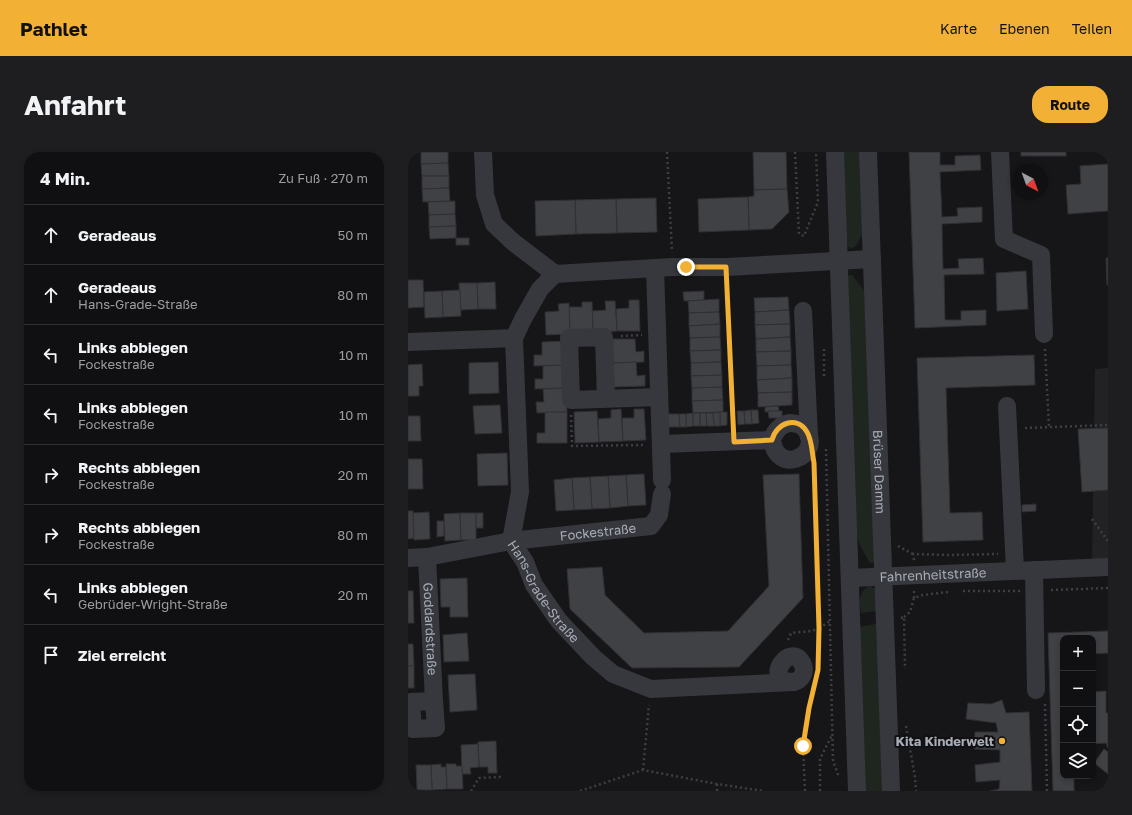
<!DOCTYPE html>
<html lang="de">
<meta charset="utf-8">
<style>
:root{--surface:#101012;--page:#1e1e20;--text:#f1f3f6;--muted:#9c9d9f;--line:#303032;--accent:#f2b134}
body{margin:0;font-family:"Golos Text",sans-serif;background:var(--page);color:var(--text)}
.controls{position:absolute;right:12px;bottom:12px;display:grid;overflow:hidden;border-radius:8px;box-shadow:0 2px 6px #0003}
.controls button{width:36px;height:36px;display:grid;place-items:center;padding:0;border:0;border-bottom:1px solid var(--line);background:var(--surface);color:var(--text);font:20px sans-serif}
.compass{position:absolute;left:604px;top:12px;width:36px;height:36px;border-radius:50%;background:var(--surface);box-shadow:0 2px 6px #0003;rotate:139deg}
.stop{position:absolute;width:12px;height:12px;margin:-9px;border:3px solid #f2b134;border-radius:50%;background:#fff}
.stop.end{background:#f2b134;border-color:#fff;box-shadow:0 1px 4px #0008}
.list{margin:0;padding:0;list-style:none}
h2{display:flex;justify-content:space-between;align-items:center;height:52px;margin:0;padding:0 16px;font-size:17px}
h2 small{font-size:13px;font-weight:400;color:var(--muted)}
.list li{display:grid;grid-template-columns:26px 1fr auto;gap:12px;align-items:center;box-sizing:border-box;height:60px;padding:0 16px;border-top:1px solid var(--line)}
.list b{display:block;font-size:15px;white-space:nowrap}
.list p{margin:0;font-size:13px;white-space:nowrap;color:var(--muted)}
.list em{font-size:13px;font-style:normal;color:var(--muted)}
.icon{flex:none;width:22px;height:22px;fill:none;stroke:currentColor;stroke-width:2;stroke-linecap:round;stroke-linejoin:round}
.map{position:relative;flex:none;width:700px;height:639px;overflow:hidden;border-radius:16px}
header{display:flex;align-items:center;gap:24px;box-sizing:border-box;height:56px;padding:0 20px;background:var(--accent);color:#111}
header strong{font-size:19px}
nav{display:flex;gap:22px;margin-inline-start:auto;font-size:14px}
.intro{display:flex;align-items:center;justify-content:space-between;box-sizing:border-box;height:96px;padding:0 24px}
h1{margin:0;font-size:28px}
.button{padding:10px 18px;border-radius:16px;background:var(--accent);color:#111;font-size:14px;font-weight:700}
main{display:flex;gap:24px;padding:0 24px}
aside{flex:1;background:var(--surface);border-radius:16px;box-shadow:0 2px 6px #0003}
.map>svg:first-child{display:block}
.built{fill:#222225}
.green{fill:#1e261f}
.building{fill:#404145;stroke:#303034}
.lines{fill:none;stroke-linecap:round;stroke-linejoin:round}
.path{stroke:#3d3f44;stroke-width:2.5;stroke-dasharray:2 3;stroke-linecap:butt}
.minor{stroke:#37383d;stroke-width:18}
.route{stroke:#f2b134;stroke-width:5}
.poi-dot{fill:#f2b134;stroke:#111113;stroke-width:1.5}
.labels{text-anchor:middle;stroke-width:4;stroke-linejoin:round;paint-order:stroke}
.street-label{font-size:13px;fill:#a8adb8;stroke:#111113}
.poi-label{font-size:13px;font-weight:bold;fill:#a8adb8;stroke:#111113;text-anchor:end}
</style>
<header>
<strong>Pathlet</strong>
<nav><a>Karte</a><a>Ebenen</a><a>Teilen</a></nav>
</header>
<div class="intro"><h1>Anfahrt</h1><a class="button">Route</a></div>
<main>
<aside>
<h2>4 Min.<small>Zu Fuß · 270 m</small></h2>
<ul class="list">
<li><svg class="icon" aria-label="ahead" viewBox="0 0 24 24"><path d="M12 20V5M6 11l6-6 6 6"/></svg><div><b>Geradeaus</b></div><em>50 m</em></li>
<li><svg class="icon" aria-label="ahead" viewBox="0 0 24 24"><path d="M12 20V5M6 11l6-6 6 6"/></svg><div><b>Geradeaus</b><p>Hans-Grade-Straße</p></div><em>80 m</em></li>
<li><svg class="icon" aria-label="left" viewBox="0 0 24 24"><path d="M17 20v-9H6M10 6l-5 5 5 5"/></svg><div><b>Links abbiegen</b><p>Fockestraße</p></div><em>10 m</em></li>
<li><svg class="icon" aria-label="left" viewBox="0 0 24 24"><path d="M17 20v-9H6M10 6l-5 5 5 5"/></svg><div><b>Links abbiegen</b><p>Fockestraße</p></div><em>10 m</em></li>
<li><svg class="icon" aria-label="right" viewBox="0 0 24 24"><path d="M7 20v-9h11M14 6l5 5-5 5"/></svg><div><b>Rechts abbiegen</b><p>Fockestraße</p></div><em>20 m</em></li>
<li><svg class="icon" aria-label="right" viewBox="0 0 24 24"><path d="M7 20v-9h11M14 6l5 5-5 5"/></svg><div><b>Rechts abbiegen</b><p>Fockestraße</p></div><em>80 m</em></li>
<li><svg class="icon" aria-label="left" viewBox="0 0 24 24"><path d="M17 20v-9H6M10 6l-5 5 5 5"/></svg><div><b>Links abbiegen</b><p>Gebrüder-Wright-Straße</p></div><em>20 m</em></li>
<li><svg class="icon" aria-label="arrive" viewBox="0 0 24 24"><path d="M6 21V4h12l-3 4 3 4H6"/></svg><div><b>Ziel erreicht</b></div></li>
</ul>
</aside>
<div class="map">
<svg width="700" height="639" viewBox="0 0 700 639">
<rect width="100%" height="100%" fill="#161618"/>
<path class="built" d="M700,216V407H684L687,217Z"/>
<g class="green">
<path d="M435,0H452L455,81L448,94L443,97L438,92Z"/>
<path d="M442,123H444L456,138L467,409L464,411L461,410L452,393L449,385L447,361L440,124Z"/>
<path d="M460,434H463L468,438L469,459L453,461C451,450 450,441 460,434Z"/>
<path d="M468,472L475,639H457L450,475Z"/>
</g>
<g class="building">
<path d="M13,0H40V11L13,12Z"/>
<path d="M345,0H378L379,37L346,38Z"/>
<path d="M501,0H532V13H547V4L572,3L573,18L532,20L534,65L550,64L549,56L574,55V70L534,72L535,117L551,116L550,107L575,106L576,122L536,123L537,168H553V159L578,158V173L507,176Z"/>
<rect x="613" y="0" width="45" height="4"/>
<path d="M40,11L41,24H14L13,12Z"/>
<path d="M700,12V59L660,62L658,33L673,32L672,14Z"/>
<path d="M14,24H41V36L14,37Z"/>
<path d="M41,36L42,49L15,50L14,37Z"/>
<path d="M379,37L381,60L364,77L341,78L340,45L346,44V38Z"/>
<path d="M340,45L341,78L291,80L290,47Z"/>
<path d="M248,46L249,80L209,81L208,47Z"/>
<path d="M208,47L209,81L168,82L167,48Z"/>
<path d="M167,48L168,82L128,84L127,49Z"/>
<path d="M47,49V62L21,63L20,50Z"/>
<path d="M47,62L48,74L21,75V63Z"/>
<path d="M48,74V86L22,87L21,75Z"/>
<rect x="48" y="86" width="13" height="7"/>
<path d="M698,106H700V133H699Z"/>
<path d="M618,119L620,157L589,159L588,121Z"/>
<path d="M0,128H15L16,155L0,156Z"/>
<path d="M87,130L88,157H70L69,131Z"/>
<path d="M51,131H69L70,157L52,158Z"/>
<path d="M52,138L53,164L35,165L34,139Z"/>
<path d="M34,139L35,165L17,166L16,140Z"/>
<path d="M296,139V148L276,149L275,140Z"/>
<path d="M380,145L381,158L347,160L346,146Z"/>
<path d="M311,147V160L281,161L280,149Z"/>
<path d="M221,148H231L232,179H209L208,157L221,156Z"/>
<path d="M197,149H207L209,179L185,181L184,159L198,158Z"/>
<path d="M174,150H184L185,181L162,182L161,155H174Z"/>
<path d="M161,151L162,182L138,183L137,160L151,159L150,152Z"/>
<path d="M381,158L382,172L347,173V160Z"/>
<path d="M311,160L312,172L281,174V161Z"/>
<path d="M312,172V185L282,186L281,174Z"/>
<path d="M382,172V185L348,187L347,173Z"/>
<path d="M312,185L313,198L282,199V186Z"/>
<path d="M382,185L383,199L348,200V187Z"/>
<path d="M204,187H227L228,200L236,199V210L205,211Z"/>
<path d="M157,189V213L126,214V203H134V190Z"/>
<path d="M313,198V210L283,211L282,199Z"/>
<path d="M383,199V213L349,214L348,200Z"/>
<path d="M626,203L627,233L538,236L542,361L574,360L575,388L515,390L509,206Z"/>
<path d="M90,210L91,241L61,242V211Z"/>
<path d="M228,210L229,224L237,223V234L206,235L205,211Z"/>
<path d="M313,210L314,223L283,224V211Z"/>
<path d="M14,212L15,234H11V244H0V213Z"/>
<path d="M157,213L158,236L127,237V227H135V214Z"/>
<path d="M383,213L384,226L349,228V214Z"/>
<path d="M314,223V235L284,236L283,224Z"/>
<path d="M384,226V240L350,241L349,228Z"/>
<path d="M314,235L315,248L284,249V236Z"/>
<path d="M158,236L159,260L129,261L128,250H136L135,237Z"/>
<path d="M384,240V253L350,255V241Z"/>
<path d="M315,248V260L285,261L284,249Z"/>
<path d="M92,253L94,281L67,282L65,254Z"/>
<path d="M370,254L371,259L357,260V255Z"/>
<path d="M213,257L215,289L191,290L190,267L203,266V258Z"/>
<path d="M226,257H236L238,288L215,289L214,266H226Z"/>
<path d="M343,258H350L351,271L344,272Z"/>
<path d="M343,258L344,272H337L336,259Z"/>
<path d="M189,259L191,290L167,291L166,260Z"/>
<path d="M329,259H336L337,272L330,273Z"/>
<path d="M360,259H374V266H361Z"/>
<path d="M137,260H159V291H129V281H137Z"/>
<path d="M312,260H319V273L312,274Z"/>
<path d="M312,260V274H306L305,261Z"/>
<path d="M285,261V274L278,275V262Z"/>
<rect x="285" y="261" width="7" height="13"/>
<path d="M292,261H298L299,274H292Z"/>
<path d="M298,261H305L306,274H299Z"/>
<path d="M259,262H271L272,275H260Z"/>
<path d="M271,262H278V275H272Z"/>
<path d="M0,264H12L13,289H0Z"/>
<path d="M700,276V338L674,340L670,277Z"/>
<path d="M99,301L100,333L70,334L69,302Z"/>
<path d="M0,307H14L15,337H0Z"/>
<path d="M236,322L238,353L220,354L218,323Z"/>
<path d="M391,322L395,446L331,515L224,516L162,457L159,417L194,415L197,443L236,481L320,479L361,434L355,323Z"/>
<path d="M218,323L220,354L202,356L200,324Z"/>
<path d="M200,324L202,356L184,357L182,325Z"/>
<path d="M182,325L184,357L166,358L164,326Z"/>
<path d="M164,326L166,358L148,359L146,328Z"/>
<path d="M628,352V359L614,360V353Z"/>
<path d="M0,359H5L6,386L0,387Z"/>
<path d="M21,360L22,387L6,388L5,361Z"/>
<path d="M52,361L53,388L37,389L36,362Z"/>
<path d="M52,361H68V388H53Z"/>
<rect x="68" y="361" width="7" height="15"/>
<path d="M29,369H36V384L29,385Z"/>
<path d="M59,426L60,465H42V455H33L32,427Z"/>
<path d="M0,439H5L6,471H0Z"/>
<path d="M700,479V501L685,502V486H655V624H666V639H645L640,481Z"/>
<path d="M59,481L61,509L36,510L35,483Z"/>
<path d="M0,492H5L6,514H0Z"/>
<rect x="0" y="514" width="6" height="22"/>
<path d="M67,522L69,558L42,560L40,523Z"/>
<path d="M698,539V561H700V596L698,591L685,592V540Z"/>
<path d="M594,548L598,561L621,560L624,639H582L591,637L592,628L568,630L567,613L592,610V598L566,597L567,580H590L588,571L558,567L560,551L583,552Z"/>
<path d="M88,589L89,621H80V615H71L70,590Z"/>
<path d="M70,592L71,615L62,616L63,622H54L53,593Z"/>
<path d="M696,597L700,600V622L686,611Z"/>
<path d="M33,612V615H38L39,637L24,638L23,613Z"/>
<path d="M38,612H48V614H54L55,637H39Z"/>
<path d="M8,613H23L24,638H9Z"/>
</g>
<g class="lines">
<g class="path">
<path d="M259,0L264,100"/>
<path d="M387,0L391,82L396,84L410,50L408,0"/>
<path d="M319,130L326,273"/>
<path d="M213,184L234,183"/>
<path d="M416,197V226"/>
<path d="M637,197L641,275"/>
<path d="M163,263L164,294L236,293"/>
<path d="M617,276L700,273"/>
<path d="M418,297L425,609L431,625"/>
<path d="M684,367L700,389"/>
<path d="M490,394L505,402"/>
<path d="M506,408L505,402L541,403L590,402"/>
<path d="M643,438L700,436"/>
<path d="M555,439H612"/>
<path d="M506,446V439"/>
<path d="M496,465L502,460L506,446L515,443L540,440"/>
<path d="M493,466L496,465L497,517"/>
<path d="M380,488L383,481L404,479L411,476L406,314"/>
<path d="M410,506L411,476L424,468"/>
<path d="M637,552L639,639"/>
<path d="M498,574L507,625L508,639"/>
<path d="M235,618L241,553"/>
<path d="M309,632V639"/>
<path d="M63,639L71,626L93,625"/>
<path d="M172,639L235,618L309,632L356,639"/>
<path d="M397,639L395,594L401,556L405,536"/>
<path d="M412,639V607L424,583"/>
</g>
<g class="minor">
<path d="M75,0L77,43L86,72L105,90L147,122L264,115H319L464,107"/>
<path d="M427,0L449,639"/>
<path id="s1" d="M460,0L483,639"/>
<path d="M592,0L596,87L633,103L636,182"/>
<path d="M247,116L254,328"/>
<path id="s2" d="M147,122L132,137L115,167L106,186L112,340L103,389L117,410L126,433L151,469L185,505L205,522L243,537L386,530C393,528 398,521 395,513C383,486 352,531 386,530"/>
<path d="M395,159L401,284"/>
<path d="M0,190L106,186"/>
<path d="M198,247L196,185L161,186L163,248L251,245"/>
<path d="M599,254L607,418"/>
<path d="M253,292L364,288C369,323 411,305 400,282C398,277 394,273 389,272C377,268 367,277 364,288"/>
<path id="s3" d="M19,405L26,549L3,550L5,577L28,576L26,549"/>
<path id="s4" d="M0,406L19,405L103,389L243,374L251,363L254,342"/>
<path d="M626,418L628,538"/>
<path id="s5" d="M442,426L700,415"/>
</g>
</g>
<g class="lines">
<path class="route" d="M278,115H318L326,290L364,288C368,271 389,263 399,280C404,288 404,301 406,311L411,476L410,518L401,556L395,594"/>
</g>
<circle class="poi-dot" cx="594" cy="589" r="4"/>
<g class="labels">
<g class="street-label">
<text dy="5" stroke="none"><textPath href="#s1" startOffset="320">Brüser Damm</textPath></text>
<text dy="5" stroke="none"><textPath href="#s4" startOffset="192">Fockestraße</textPath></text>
<text dy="5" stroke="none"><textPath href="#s5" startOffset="83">Fahrenheitstraße</textPath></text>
<text dy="5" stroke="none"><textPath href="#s2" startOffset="341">Hans-Grade-Straße</textPath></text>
<text dy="5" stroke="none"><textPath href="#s3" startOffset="72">Goddardstraße</textPath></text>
</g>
<g class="poi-label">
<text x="586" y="594">Kita Kinderwelt</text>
</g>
</g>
</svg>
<div class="controls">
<button>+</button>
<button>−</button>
<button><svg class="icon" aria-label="locate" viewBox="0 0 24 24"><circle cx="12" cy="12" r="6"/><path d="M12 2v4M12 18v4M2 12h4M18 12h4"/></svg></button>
<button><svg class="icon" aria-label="layers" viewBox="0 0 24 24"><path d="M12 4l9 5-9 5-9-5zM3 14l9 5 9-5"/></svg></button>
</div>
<svg class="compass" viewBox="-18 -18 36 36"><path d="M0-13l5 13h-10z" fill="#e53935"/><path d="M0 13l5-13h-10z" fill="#9c9d9f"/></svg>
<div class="stop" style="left:395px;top:594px"></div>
<div class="stop end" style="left:278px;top:115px"></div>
</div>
</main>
